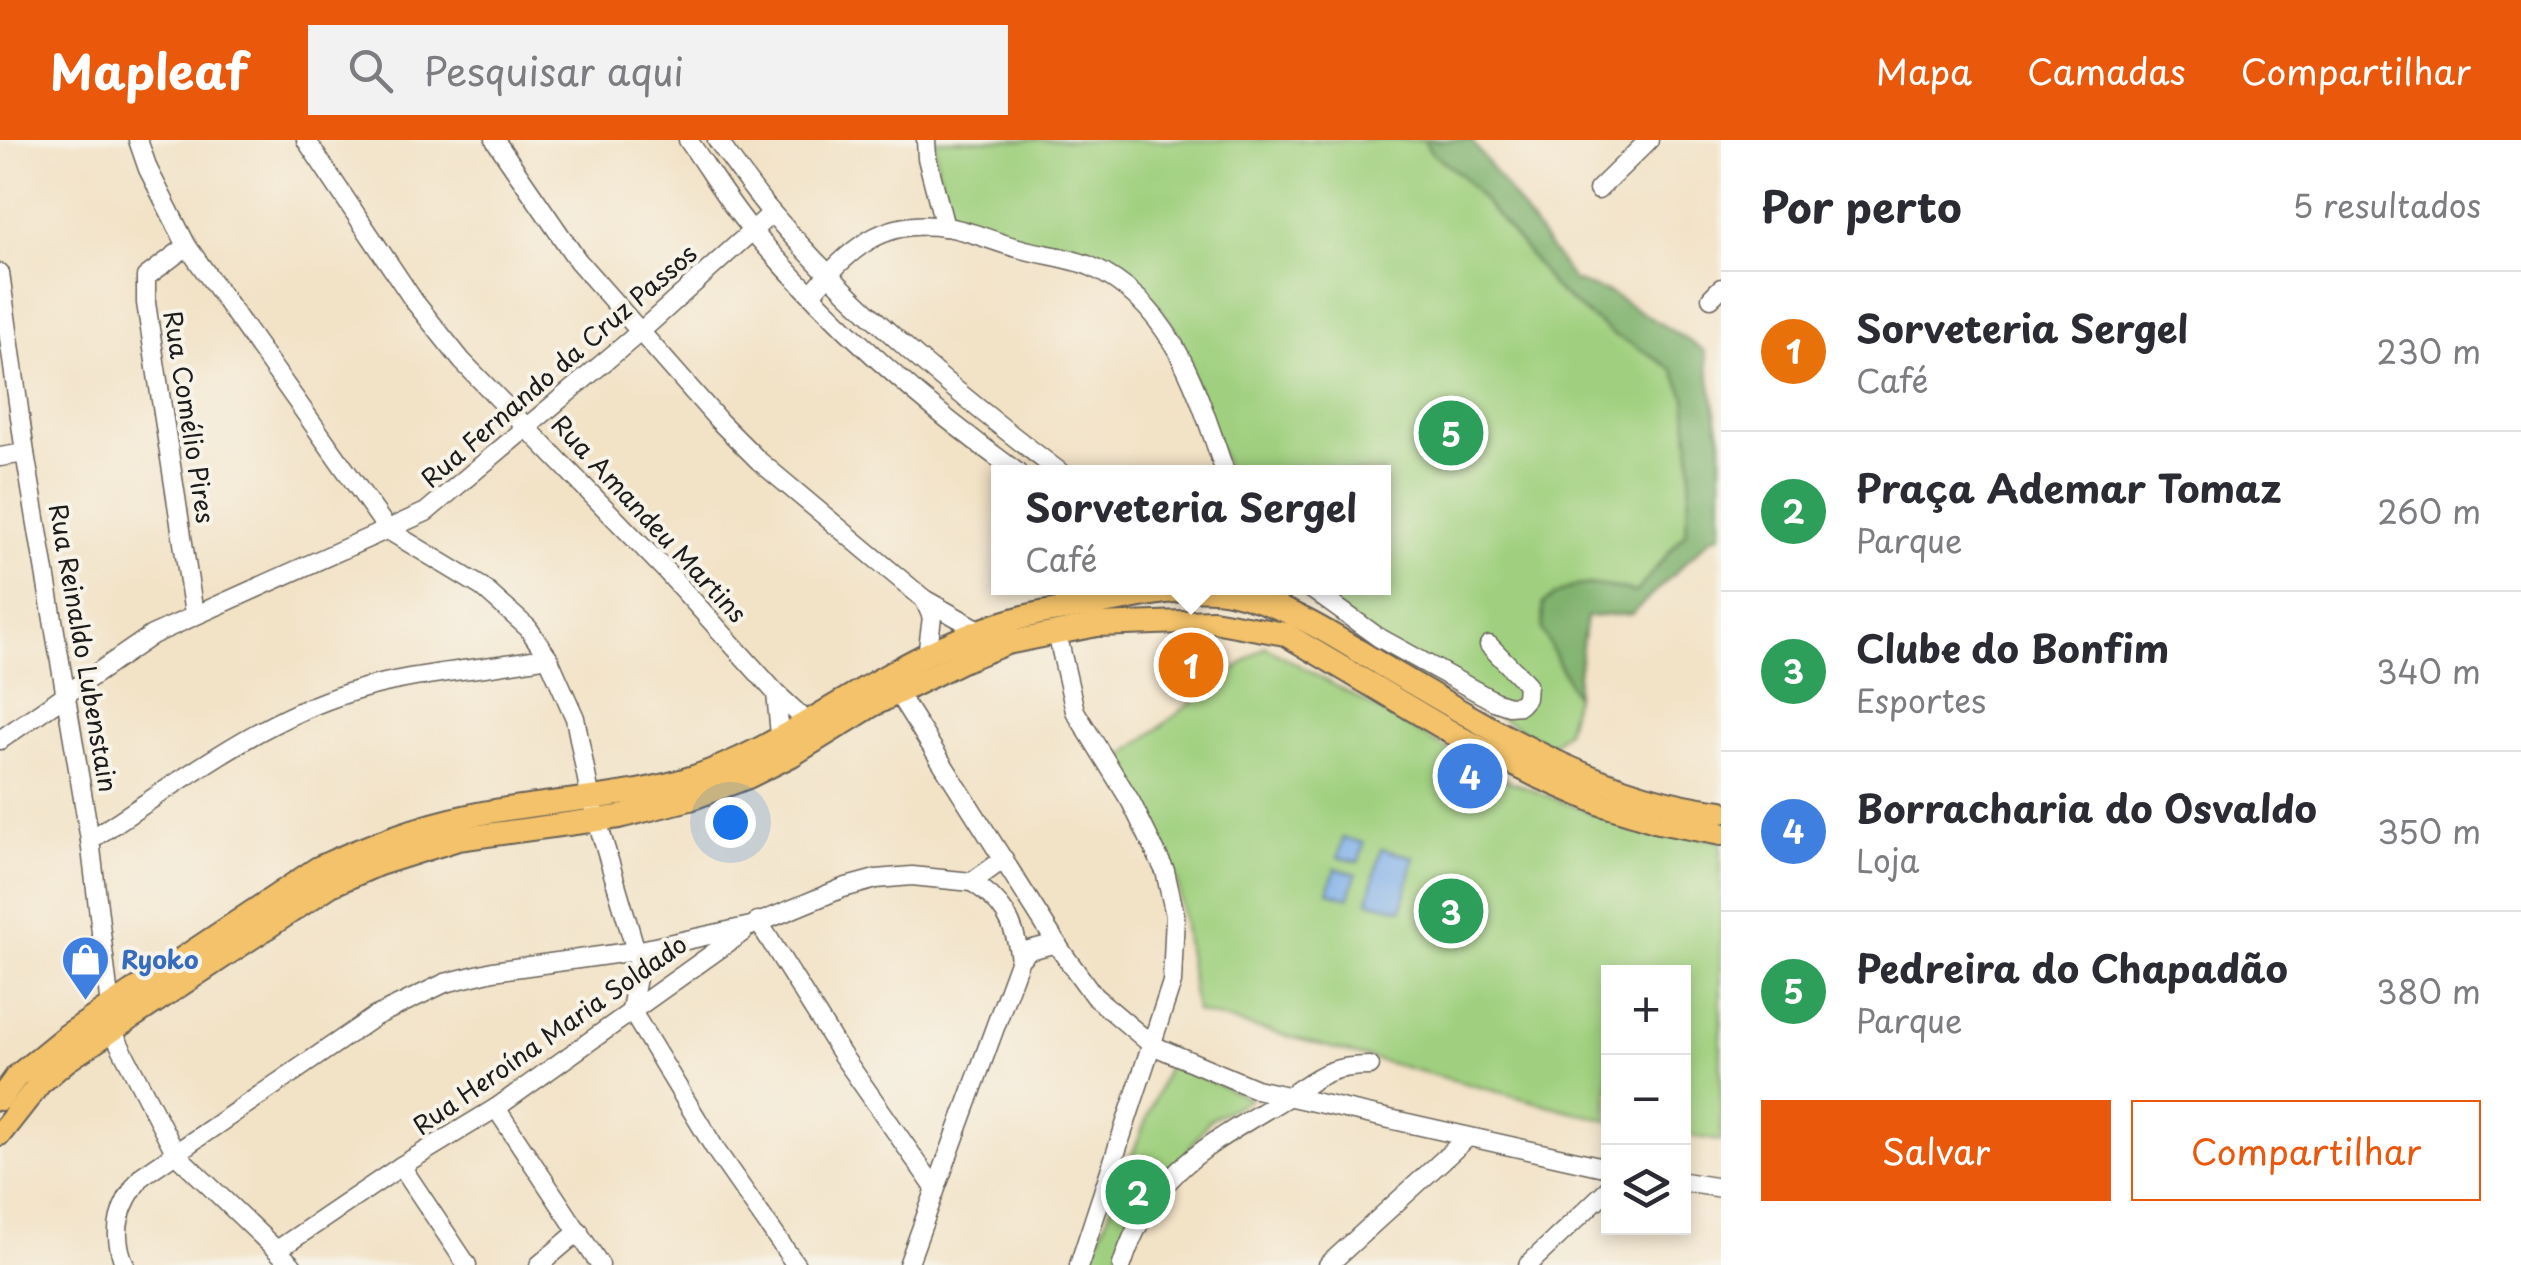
<!DOCTYPE html>
<html lang="pt">
<meta charset="utf-8">
<style>
:root{--surface:#fff;--page:#f2f2f3;--text:#2b2b33;--muted:#7c7c81;--line:#e1e1e2;--accent:#ea580c}
body{margin:0;font-family:"Playpen Sans",sans-serif;background:var(--page);color:var(--text)}
.controls{position:absolute;right:30px;bottom:30px;display:grid;overflow:hidden;border-radius:0px;box-shadow:0 5px 15px #0003}
.controls button{width:90px;height:90px;display:grid;place-items:center;padding:0;border:0;border-bottom:2px solid var(--line);background:var(--surface);color:var(--text);font:50px sans-serif}
.you{position:absolute;left:730px;top:682px;width:35px;height:35px;margin:-25px;border:8px solid #fff;border-radius:50%;background:#1a73e8;box-shadow:0 0 0 15px #1a73e833}
.badge{display:grid;place-items:center;width:65px;height:65px;border-radius:50%;background:var(--accent);color:#fff;font-size:32px;font-weight:700}
.pin{position:absolute;translate:-50% -50%;border:5px solid #fff;box-shadow:0 2px 10px #0006}
.popup{position:absolute;left:991px;top:325px;width:400px;height:130px;box-sizing:border-box;display:grid;place-content:center;border-radius:0px;background:var(--surface);filter:drop-shadow(0 2px 8px #0005);font-size:32px;white-space:nowrap;color:var(--muted)}
.popup b{font-size:38px;color:var(--text)}
.popup::after{content:'';position:absolute;left:50%;top:100%;margin-left:-20px;border:20px solid transparent;border-top-color:var(--surface)}
.list{margin:0;padding:0;list-style:none}
h2{display:flex;justify-content:space-between;align-items:center;height:130px;margin:0;padding:0 40px;font-size:42px}
h2 small{font-size:32px;font-weight:400;color:var(--muted)}
.list li{display:grid;grid-template-columns:65px 1fr auto;gap:30px;align-items:center;box-sizing:border-box;height:160px;padding:0 40px;border-top:2px solid var(--line)}
.list b{display:block;font-size:38px;white-space:nowrap}
.list p{margin:0;font-size:32px;white-space:nowrap;color:var(--muted)}
.list em{font-size:32px;font-style:normal;color:var(--muted)}
.actions{display:flex;gap:20px;padding:30px 40px}
.actions a{flex:1;padding:22px 0;border:2px solid var(--accent);border-radius:0px;text-align:center;font-size:35px;color:var(--accent)}
.actions .main{background:var(--accent);color:#fff}
.icon{flex:none;width:55px;height:55px;fill:none;stroke:currentColor;stroke-width:2;stroke-linecap:round;stroke-linejoin:round}
.map{position:relative;flex:none;width:1721px;height:1125px;overflow:hidden}
header{display:flex;align-items:center;gap:60px;box-sizing:border-box;height:140px;padding:0 50px;background:var(--accent);color:#fff}
header strong{font-size:48px}
nav{display:flex;gap:55px;margin-inline-start:auto;font-size:35px}
.search{width:700px;height:90px;background:var(--page);display:flex;align-items:center;gap:25px;box-sizing:border-box;padding:0 35px;border-radius:0px;color:var(--muted);font-size:38px}
main{display:flex}
aside{flex:1;background:var(--surface)}
.map>svg:first-child{display:block}
.green{fill:#a0d07f;stroke:#5e764e;stroke-width:2.5}
.forest{fill:#80b26e;stroke:#4e6745;stroke-width:2.5}
.water{fill:#7eafe9;stroke:#4d6682;stroke-width:2.5}
.lines{fill:none;stroke-linecap:round;stroke-linejoin:round}
.minor-casing{stroke:#676158;stroke-width:21}
.major-casing{stroke:#676158;stroke-width:26}
.minor{stroke:#fff;stroke-width:18}
.major{stroke:#f3c26a;stroke-width:22}
.labels{text-anchor:middle;stroke-width:8;stroke-linejoin:round;paint-order:stroke}
.street-label{font-size:25px;fill:#1c1c1c;stroke:#f7f3e8}
.shop-label{font-size:25px;font-weight:bold;fill:#366cbe;stroke:#f7f3e8;text-anchor:start}
</style>
<header>
<strong>Mapleaf</strong>
<div class="search"><svg class="icon" aria-label="search" viewBox="0 0 24 24"><circle cx="10" cy="10" r="6"/><path d="M15 15l6 6"/></svg>Pesquisar aqui</div>
<nav><a>Mapa</a><a>Camadas</a><a>Compartilhar</a></nav>
</header>
<main>
<div class="map">
<svg width="1721" height="1125" viewBox="0 0 1721 1125">
<rect width="100%" height="100%" fill="#f7f3e8"/>
<filter id="ink" filterUnits="userSpaceOnUse"><feTurbulence type="fractalNoise" baseFrequency=".01" numOctaves="2"/><feDisplacementMap in="SourceGraphic" scale="20" xChannelSelector="R" yChannelSelector="G"/><feConvolveMatrix kernelMatrix="1 2 1 2 8 2 1 2 1" color-interpolation-filters="sRGB"/></filter>
<filter id="wash" filterUnits="userSpaceOnUse"><feTurbulence type="fractalNoise" baseFrequency=".0048" numOctaves="4" result="noise"/><feDisplacementMap in="SourceGraphic" scale="40" xChannelSelector="R" yChannelSelector="G"/><feGaussianBlur stdDeviation="2.25" result="paint"/><feColorMatrix in="noise" values="0 0 0 0 0 0 0 0 0 0 0 0 0 0 0 0 0 1.4 0 .05"/><feComposite in="paint" operator="in"/></filter>
<g filter="url(#wash)">
<rect width="100%" height="100%" fill="#f2e2c6"/>
<g class="green">
<path d="M934,0H1424L1431,12L1461,35L1521,104L1555,149L1611,193L1648,213L1673,230L1686,258L1691,327L1686,392L1636,452C1593,445 1581,436 1543,463L1542,490L1575,556L1566,591L1551,606L1356,497L1295,448H1384V332H1228L1174,188L1152,158L1093,117L1002,96L950,78L938,30Z"/>
<path d="M1265,506L1492,634L1606,679L1721,701V1001L1684,995V832H1608V981L1196,872L1178,743L1152,677L1115,622Z"/>
<path d="M1169,923L1251,959L1209,980L1109,1125H1088Z"/>
</g>
<path class="forest" d="M1424,0H1471L1574,141L1610,153L1705,211L1721,300V395L1712,397L1632,474L1586,477L1575,556L1542,490L1543,463C1582,436 1592,445 1636,452L1686,392L1691,327L1686,258L1673,230L1648,213L1611,193L1555,149L1521,104L1461,35L1431,12Z"/>
<g class="water">
<path d="M1343,698L1364,703L1359,722L1338,717Z"/>
<path d="M1381,709L1414,717L1402,769L1368,761Z"/>
<path d="M1335,728L1356,734L1349,758L1328,752Z"/>
</g>
</g>
<g filter="url(#ink)">
<g class="lines">
<defs>
<g id="minor">
<path d="M138,0L148,29L187,106L388,390L482,447L528,488L548,517L575,578L591,660L636,811L638,832L631,870L717,1012L796,1125"/>
<path d="M306,0L414,161L462,221L667,432L776,553L814,588"/>
<path d="M495,0L578,121L719,281L759,321L924,459L981,491"/>
<path d="M688,0C710,31 730,66 755,94C833,184 921,263 1017,332"/>
<path d="M717,0C735,24 752,50 772,73C857,172 957,254 1060,332"/>
<path d="M926,0L927,18L945,87C971,90 993,102 1018,108C1042,115 1070,117 1092,127C1174,165 1198,254 1225,332"/>
<path d="M1598,50L1649,0"/>
<path d="M187,106L146,137V163L194,474"/>
<path d="M0,133L25,313L90,700L113,892L176,1014L292,1125"/>
<path d="M811,154C850,109 882,78 945,87"/>
<path d="M1711,158L1721,148"/>
<path d="M0,317L25,313"/>
<path d="M1310,448L1378,497L1494,561L1509,566L1520,565L1526,558L1527,544L1489,505"/>
<path d="M924,459L932,477L927,516"/>
<path d="M1057,493L1075,571L1131,662L1165,731L1175,775L1172,842L1079,1125"/>
<path d="M897,552L1062,812L1094,856L1152,905L1256,949L1608,1028"/>
<path d="M776,553L780,595"/>
<path d="M0,600L152,495L426,372L640,192L772,73"/>
<path d="M90,700C173,647 256,581 351,552C415,532 482,530 548,517"/>
<path d="M972,742C1003,762 1015,782 1020,819"/>
<path d="M758,781L842,915L935,1048"/>
<path d="M496,968L600,1125"/>
<path d="M401,1026L467,1125"/>
<path d="M1684,1042L1721,1048"/>
<path d="M277,1110L401,1026L496,968L743,792"/>
<path d="M125,1125C110,1091 120,1064 142,1036L374,877L445,843L493,831L636,811L751,786L843,748L876,739L912,736L972,742L1004,719"/>
<path d="M539,1125L579,1091"/>
<path d="M908,1125L1020,819L1029,810L1057,803"/>
<path d="M1122,1125C1151,1034 1203,1008 1279,962C1317,940 1322,926 1370,926"/>
<path d="M1328,1125L1468,997"/>
<path d="M1528,1125L1608,1049"/>
</g>
<g id="major">
<path d="M0,959L17,936L66,896L318,728C366,706 416,687 468,676C540,660 613,661 684,640C756,619 821,572 886,536C930,511 982,486 1032,475C1059,469 1087,466 1114,461C1152,454 1196,444 1234,453C1289,466 1336,497 1383,526C1490,588 1596,657 1721,672"/>
<path d="M0,994L40,943L66,921L331,745L379,724L458,699L619,677L690,659L748,637L792,615L873,565L962,521L1007,503L1097,485L1213,481L1285,494L1459,597L1537,636L1601,664L1658,682L1721,694"/>
</g>
</defs>
<use href="#minor" class="minor-casing"/>
<use href="#major" class="major-casing"/>
<use href="#minor" class="minor"/>
<use href="#major" class="major"/>
</g>
</g>
<defs>
<symbol id="shop-pin" viewBox="-11 -11 22 30"><path d="M0 17L-7.5 6A9.5 9.5 0 1 1 7.5 6Z" fill="#3f7fe0" stroke="#f7f3e8"/><path d="M-5-2.5h2.3a2.7 3.5 0 0 1 5.4 0H5L5.5 6h-11ZM-1.5-2.5h3a1.5 2.3 0 0 0-3 0Z" fill="#fff"/></symbol>
</defs>
<g fill-rule="evenodd">
<use href="#shop-pin" x="58" y="792" width="55" height="75"/>
</g>
<g class="labels">
<g class="street-label">
<text transform="translate(559 226) rotate(-41)" y="9">Rua Fernando da Cruz Passos</text>
<text transform="translate(189 277) rotate(81)" y="9">Rua Comélio Pires</text>
<text transform="translate(649 379) rotate(47)" y="9">Rua Amandeu Martins</text>
<text transform="translate(83 508) rotate(80)" y="9">Rua Reinaldo Lubenstain</text>
<text transform="translate(550 895) rotate(-35)" y="9">Rua Heroína Maria Soldado</text>
</g>
<g class="shop-label">
<text x="121" y="829">Ryoko</text>
</g>
</g>
</svg>
<div class="controls">
<button>+</button>
<button>−</button>
<button><svg class="icon" aria-label="layers" viewBox="0 0 24 24"><path d="M12 4l9 5-9 5-9-5zM3 14l9 5 9-5"/></svg></button>
</div>
<div class="you"></div>
<div class="pin badge" style="left:1191px;top:525px;background:#e8710a">1</div>
<div class="popup"><b>Sorveteria Sergel</b>Café</div>
<div class="pin badge" style="left:1138px;top:1052px;background:#2e9e5b">2</div>
<div class="pin badge" style="left:1451px;top:771px;background:#2e9e5b">3</div>
<div class="pin badge" style="left:1470px;top:636px;background:#3f7fe0">4</div>
<div class="pin badge" style="left:1451px;top:293px;background:#2e9e5b">5</div>
</div>
<aside>
<h2>Por perto<small>5 resultados</small></h2>
<ul class="list">
<li><span class="badge" style="background:#e8710a">1</span><div><b>Sorveteria Sergel</b><p>Café</p></div><em>230 m</em></li>
<li><span class="badge" style="background:#2e9e5b">2</span><div><b>Praça Ademar Tomaz</b><p>Parque</p></div><em>260 m</em></li>
<li><span class="badge" style="background:#2e9e5b">3</span><div><b>Clube do Bonfim</b><p>Esportes</p></div><em>340 m</em></li>
<li><span class="badge" style="background:#3f7fe0">4</span><div><b>Borracharia do Osvaldo</b><p>Loja</p></div><em>350 m</em></li>
<li><span class="badge" style="background:#2e9e5b">5</span><div><b>Pedreira do Chapadão</b><p>Parque</p></div><em>380 m</em></li>
</ul>
<div class="actions"><a class="main">Salvar</a><a>Compartilhar</a></div>
</aside>
</main>
